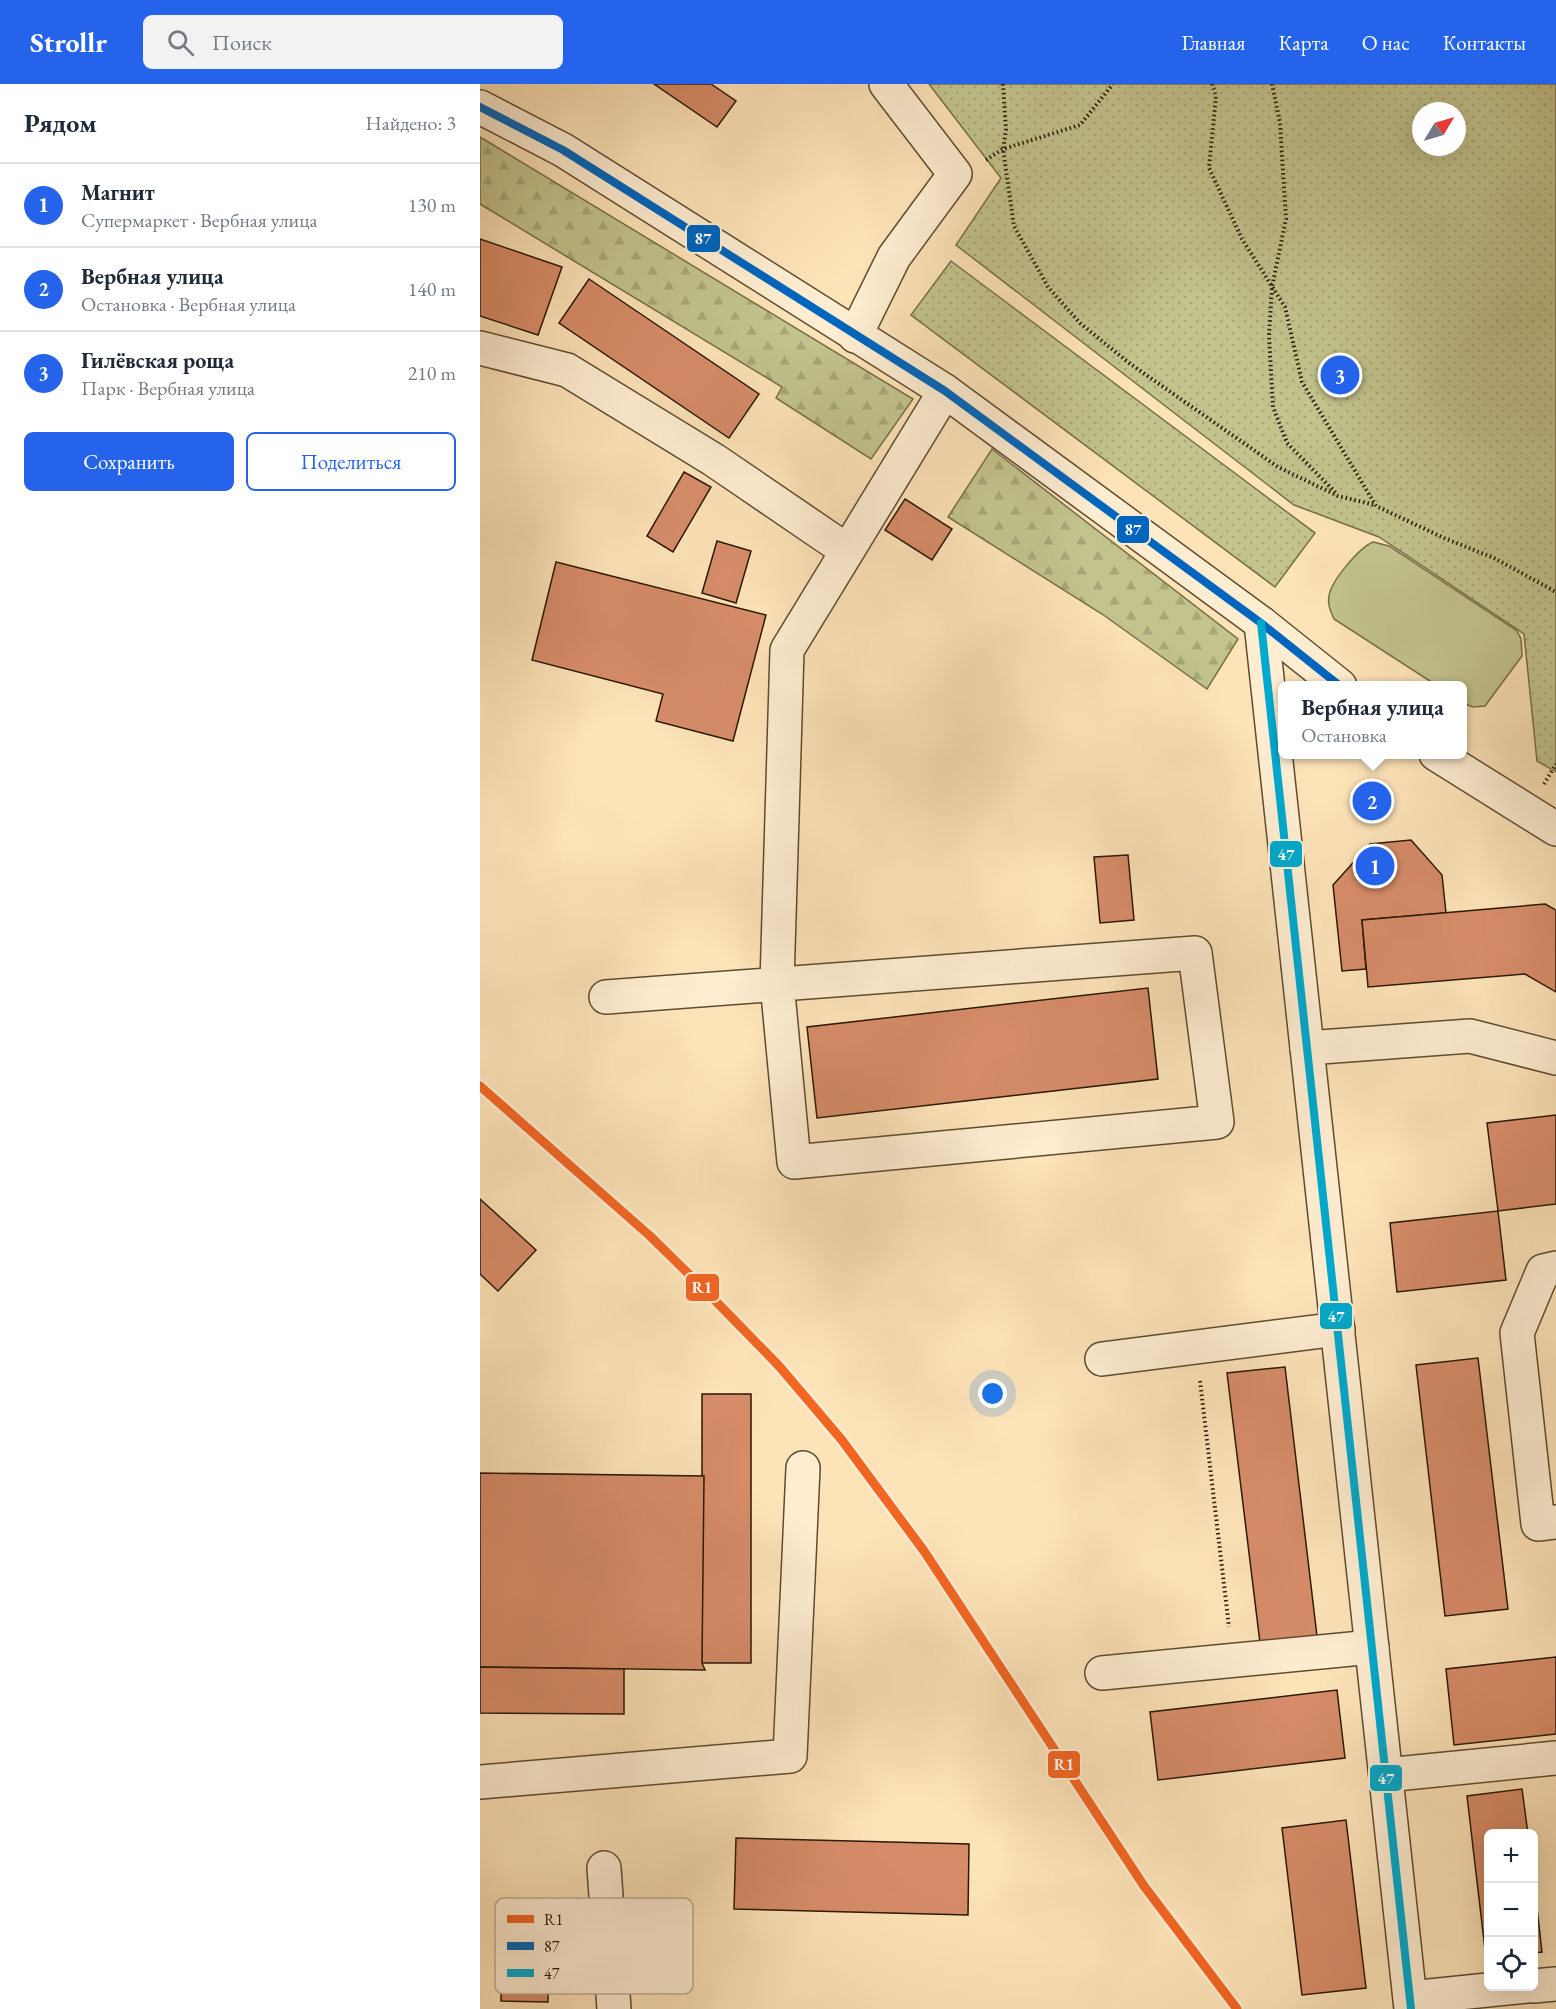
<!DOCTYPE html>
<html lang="ru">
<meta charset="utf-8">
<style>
:root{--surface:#fff;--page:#f2f2f3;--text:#1f2937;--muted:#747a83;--line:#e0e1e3;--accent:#2563eb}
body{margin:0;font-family:"EB Garamond",serif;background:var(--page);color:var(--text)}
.controls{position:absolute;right:18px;bottom:18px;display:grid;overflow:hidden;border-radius:9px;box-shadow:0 6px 24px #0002}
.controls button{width:54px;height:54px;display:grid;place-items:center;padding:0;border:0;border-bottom:2px solid var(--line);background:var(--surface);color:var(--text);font:30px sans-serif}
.compass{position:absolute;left:932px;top:18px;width:54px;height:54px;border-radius:50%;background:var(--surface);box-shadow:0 6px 24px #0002;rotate:52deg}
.you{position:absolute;left:513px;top:1310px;width:21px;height:21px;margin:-15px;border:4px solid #fff;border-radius:50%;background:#1a73e8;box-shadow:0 0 0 9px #1a73e833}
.badge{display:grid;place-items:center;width:39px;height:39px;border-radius:50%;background:var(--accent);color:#fff;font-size:20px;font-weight:700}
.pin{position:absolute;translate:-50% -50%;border:3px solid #fff;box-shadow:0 2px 6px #0006}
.popup{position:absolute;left:798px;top:597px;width:189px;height:78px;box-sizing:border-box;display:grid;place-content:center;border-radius:9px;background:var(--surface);filter:drop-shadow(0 2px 4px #0005);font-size:20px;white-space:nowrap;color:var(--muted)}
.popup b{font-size:22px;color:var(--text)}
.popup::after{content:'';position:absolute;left:50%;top:100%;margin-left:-12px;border:12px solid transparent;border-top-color:var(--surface)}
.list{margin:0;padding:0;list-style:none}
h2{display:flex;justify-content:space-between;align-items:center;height:78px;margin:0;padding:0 24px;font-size:26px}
h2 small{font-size:20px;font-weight:400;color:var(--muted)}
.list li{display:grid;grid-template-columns:39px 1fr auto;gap:18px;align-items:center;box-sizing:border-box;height:84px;padding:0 24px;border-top:2px solid var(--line)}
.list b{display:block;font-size:22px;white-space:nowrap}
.list p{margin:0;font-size:20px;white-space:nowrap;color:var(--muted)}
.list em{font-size:20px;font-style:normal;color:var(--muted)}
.actions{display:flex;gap:12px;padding:18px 24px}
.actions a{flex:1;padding:14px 0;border:2px solid var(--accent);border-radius:9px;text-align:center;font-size:21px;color:var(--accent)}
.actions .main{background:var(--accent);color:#fff}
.icon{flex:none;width:33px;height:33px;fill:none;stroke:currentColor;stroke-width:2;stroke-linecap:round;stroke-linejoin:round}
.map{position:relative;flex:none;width:1076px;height:1925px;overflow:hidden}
header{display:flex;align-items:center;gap:36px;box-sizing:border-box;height:84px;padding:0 30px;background:var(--accent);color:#fff}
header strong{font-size:28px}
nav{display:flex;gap:33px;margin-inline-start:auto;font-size:21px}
.search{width:420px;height:54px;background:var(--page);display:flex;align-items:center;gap:15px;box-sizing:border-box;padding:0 21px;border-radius:9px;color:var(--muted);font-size:22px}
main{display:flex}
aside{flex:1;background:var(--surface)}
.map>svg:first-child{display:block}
.grass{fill:#c2c38d;stroke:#766e48;stroke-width:1.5}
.forest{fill:url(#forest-firs);stroke:#766e48;stroke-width:1.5}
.park{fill:url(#park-dots);stroke:#766e48;stroke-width:1.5;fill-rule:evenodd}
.building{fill:#d78c69;stroke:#291903;stroke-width:1.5}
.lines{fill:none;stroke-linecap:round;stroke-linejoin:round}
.minor-casing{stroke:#5e4c30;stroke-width:36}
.path{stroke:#291903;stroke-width:4;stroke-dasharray:1.5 3;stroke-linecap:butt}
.minor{stroke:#feedd1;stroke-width:33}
.bus-1-casing{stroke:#feedd1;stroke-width:12}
.bus-2-casing{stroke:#feedd1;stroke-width:12}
.bus-1{stroke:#0065bd;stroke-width:8}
.bus-2{stroke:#00a9ce;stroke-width:8}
.rail-1-casing{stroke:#feedd1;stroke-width:14}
.rail-1{stroke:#f26522;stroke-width:9}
.key{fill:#feedd1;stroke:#bead93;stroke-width:1.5}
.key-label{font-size:16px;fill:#291903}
.line-badge{stroke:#feedd1;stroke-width:2}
.badge-label{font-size:16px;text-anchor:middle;font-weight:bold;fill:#fff}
</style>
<header>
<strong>Strollr</strong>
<div class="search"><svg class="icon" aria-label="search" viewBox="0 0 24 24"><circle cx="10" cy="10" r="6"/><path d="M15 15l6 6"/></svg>Поиск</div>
<nav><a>Главная</a><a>Карта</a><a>О нас</a><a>Контакты</a></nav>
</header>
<main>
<aside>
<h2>Рядом<small>Найдено: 3</small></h2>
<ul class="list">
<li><span class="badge">1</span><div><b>Магнит</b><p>Супермаркет · Вербная улица</p></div><em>130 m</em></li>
<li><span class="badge">2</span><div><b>Вербная улица</b><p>Остановка · Вербная улица</p></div><em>140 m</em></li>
<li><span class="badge">3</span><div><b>Гилёвская роща</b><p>Парк · Вербная улица</p></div><em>210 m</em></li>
</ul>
<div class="actions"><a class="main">Сохранить</a><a>Поделиться</a></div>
</aside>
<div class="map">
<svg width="1076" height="1925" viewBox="0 0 1076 1925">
<defs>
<pattern id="forest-firs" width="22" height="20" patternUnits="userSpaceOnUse" patternTransform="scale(1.5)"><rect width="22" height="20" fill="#c2c38d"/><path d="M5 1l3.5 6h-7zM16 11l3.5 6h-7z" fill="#a7a778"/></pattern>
<pattern id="park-dots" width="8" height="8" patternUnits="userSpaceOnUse" patternTransform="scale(1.5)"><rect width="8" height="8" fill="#c2c38d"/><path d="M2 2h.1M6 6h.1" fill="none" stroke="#a7a778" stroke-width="1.8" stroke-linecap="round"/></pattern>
</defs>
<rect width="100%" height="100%" fill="#fde3b8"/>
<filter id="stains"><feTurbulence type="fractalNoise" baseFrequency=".00333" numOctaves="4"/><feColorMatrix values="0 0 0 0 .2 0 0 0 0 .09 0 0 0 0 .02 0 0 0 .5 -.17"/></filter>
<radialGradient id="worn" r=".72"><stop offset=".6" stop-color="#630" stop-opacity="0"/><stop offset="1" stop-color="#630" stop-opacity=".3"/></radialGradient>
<path class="grass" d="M893,458L909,462L1037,547L1041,555L1042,572L1005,622L993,623L982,619V602L956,601L854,535C851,528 847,520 849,512C851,497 879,464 893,458Z"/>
<g class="forest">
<path d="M0,53L433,315L391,375L296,314L302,303L0,120Z"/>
<path d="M512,365L758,555L727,605L622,530L468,433Z"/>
</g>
<g class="park">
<path d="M449,0H1076V688L1057,677L1044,550L899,453L814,421L476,161L521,94ZM941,27H977V63H941Z"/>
<path d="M471,177L835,449L795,503L431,231Z"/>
</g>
<g class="building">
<path d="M174,0H231L256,17L237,43Z"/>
<path d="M0,155L82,183L58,251L0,232Z"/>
<path d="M109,195L279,310L249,354L79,239Z"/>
<path d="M204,388L231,403L193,468L167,452Z"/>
<path d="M425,415L472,445L452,476L405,446Z"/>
<path d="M237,457L271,467L256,519L222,509Z"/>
<path d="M76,478L286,531L253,657L176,637L183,610L52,576Z"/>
<path d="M931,756L962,791L966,829L882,836L886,885L862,887L853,801L890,760Z"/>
<path d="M648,771L654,836L620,839L614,773Z"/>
<path d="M1065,820L1076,826V908L1045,890L888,903L882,836Z"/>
<path d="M668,904L678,995L337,1034L327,943Z"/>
<path d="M1076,1031V1120L1018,1127L1007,1039Z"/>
<path d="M0,1115L56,1166L18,1207L0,1190Z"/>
<path d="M1018,1127L1026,1196L917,1208L910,1139Z"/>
<path d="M998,1274L1028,1525L965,1532L936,1281Z"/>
<path d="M805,1283L837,1552L780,1559L747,1289Z"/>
<rect x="222" y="1310" width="49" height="269"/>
<path d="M0,1389L224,1392L222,1579L225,1586L0,1583Z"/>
<path d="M1076,1573V1650L974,1661L966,1585Z"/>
<path d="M0,1583L144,1585V1630L0,1629Z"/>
<path d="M857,1606L865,1674L678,1696L670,1628Z"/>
<path d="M1042,1705L1048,1750H1008V1874H1006L987,1712Z"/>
<path d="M866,1736L886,1904L822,1911L802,1744Z"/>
<path d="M256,1754L489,1760L488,1831L254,1825Z"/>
<path d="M1054,1798L1062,1868L1054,1869Z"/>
<path d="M22,1825H69L68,1918L21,1917Z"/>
</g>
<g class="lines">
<defs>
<g id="minor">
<path d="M0,23L83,66L465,307L781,539L860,602"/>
<path d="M375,252L414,173L475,90L406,0"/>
<path d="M0,264L87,286L234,376L366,466"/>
<path d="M781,539L931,1925"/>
<path d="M956,670L1076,745"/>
<path d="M126,913L715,869L737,1038L314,1078L297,899L307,566L465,307"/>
<path d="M827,964L990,952L1076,974"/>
<path d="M1076,1184L1063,1187L1037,1249L1058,1440L1076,1438"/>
<path d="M622,1275L858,1245"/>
<path d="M622,1589L892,1563"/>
<path d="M906,1691L1076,1674"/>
<path d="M0,1698L310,1672L323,1384"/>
<path d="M124,1784L134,1925"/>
<path d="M1054,1902L1076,1900"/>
<path d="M930,1914L1047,1902"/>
</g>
</defs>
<use href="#minor" class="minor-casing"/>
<g class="path">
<path d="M523,0L526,46L523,65L534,142L568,203L600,239L649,279L798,383L858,412L895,421"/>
<path d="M732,0L736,12L729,84L762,155L805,223L822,298L896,422L964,454L1014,474L1076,508"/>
<path d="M792,0L800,39L806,135L792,203L789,252L793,323L807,359L856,409"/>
<path d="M506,76L523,65L600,41L633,0"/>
<path d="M1064,700L1076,680"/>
<path d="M720,1297L749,1543"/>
</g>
<use href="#minor" class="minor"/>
<defs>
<path id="bus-1" d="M0,23L83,66L465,307L781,539L860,602"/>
<path id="bus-2" d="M781,539L931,1925"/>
</defs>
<use href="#bus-1" class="bus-1-casing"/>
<use href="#bus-2" class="bus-2-casing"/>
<use href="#bus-1" class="bus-1"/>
<use href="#bus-2" class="bus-2"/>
<defs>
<path id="rail-1" d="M0,1002L170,1152L220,1201L299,1282L361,1355L444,1467L664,1802L757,1925"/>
</defs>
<use href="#rail-1" class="rail-1-casing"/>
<use href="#rail-1" class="rail-1"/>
</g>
<rect x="15" y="1814" width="198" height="96" rx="9" class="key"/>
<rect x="27" y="1831" width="27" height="8" fill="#f26522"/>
<rect x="27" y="1858" width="27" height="8" fill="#0065bd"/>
<rect x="27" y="1885" width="27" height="8" fill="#00a9ce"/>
<g class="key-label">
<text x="64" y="1841">R1</text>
<text x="64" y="1868">87</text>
<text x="64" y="1895">47</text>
</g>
<g class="line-badge">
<rect x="206" y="140" width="35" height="29" rx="6" fill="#0065bd"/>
<rect x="636" y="431" width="34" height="29" rx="6" fill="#0065bd"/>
<rect x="789" y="756" width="34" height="28" rx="6" fill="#00a9ce"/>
<rect x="205" y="1189" width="35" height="29" rx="6" fill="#f26522"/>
<rect x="839" y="1218" width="34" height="28" rx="6" fill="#00a9ce"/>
<rect x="567" y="1666" width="34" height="29" rx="6" fill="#f26522"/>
<rect x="889" y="1680" width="34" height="28" rx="6" fill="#00a9ce"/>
</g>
<g class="badge-label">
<text x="223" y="160">87</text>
<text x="653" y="451">87</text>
<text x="806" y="776">47</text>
<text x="222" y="1209">R1</text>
<text x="856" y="1238">47</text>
<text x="584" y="1686">R1</text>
<text x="906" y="1700">47</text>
</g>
<rect width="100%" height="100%" filter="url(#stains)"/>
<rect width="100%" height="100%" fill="url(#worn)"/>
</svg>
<div class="controls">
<button>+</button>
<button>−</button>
<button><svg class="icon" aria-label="locate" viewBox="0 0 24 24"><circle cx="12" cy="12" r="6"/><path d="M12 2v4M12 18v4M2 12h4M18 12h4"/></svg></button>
</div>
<svg class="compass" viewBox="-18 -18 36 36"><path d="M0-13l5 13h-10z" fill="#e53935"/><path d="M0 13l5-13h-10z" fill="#747a83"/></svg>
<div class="you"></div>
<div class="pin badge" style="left:895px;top:782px">1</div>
<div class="pin badge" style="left:892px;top:717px">2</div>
<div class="popup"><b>Вербная улица</b>Остановка</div>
<div class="pin badge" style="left:860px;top:291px">3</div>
</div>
</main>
